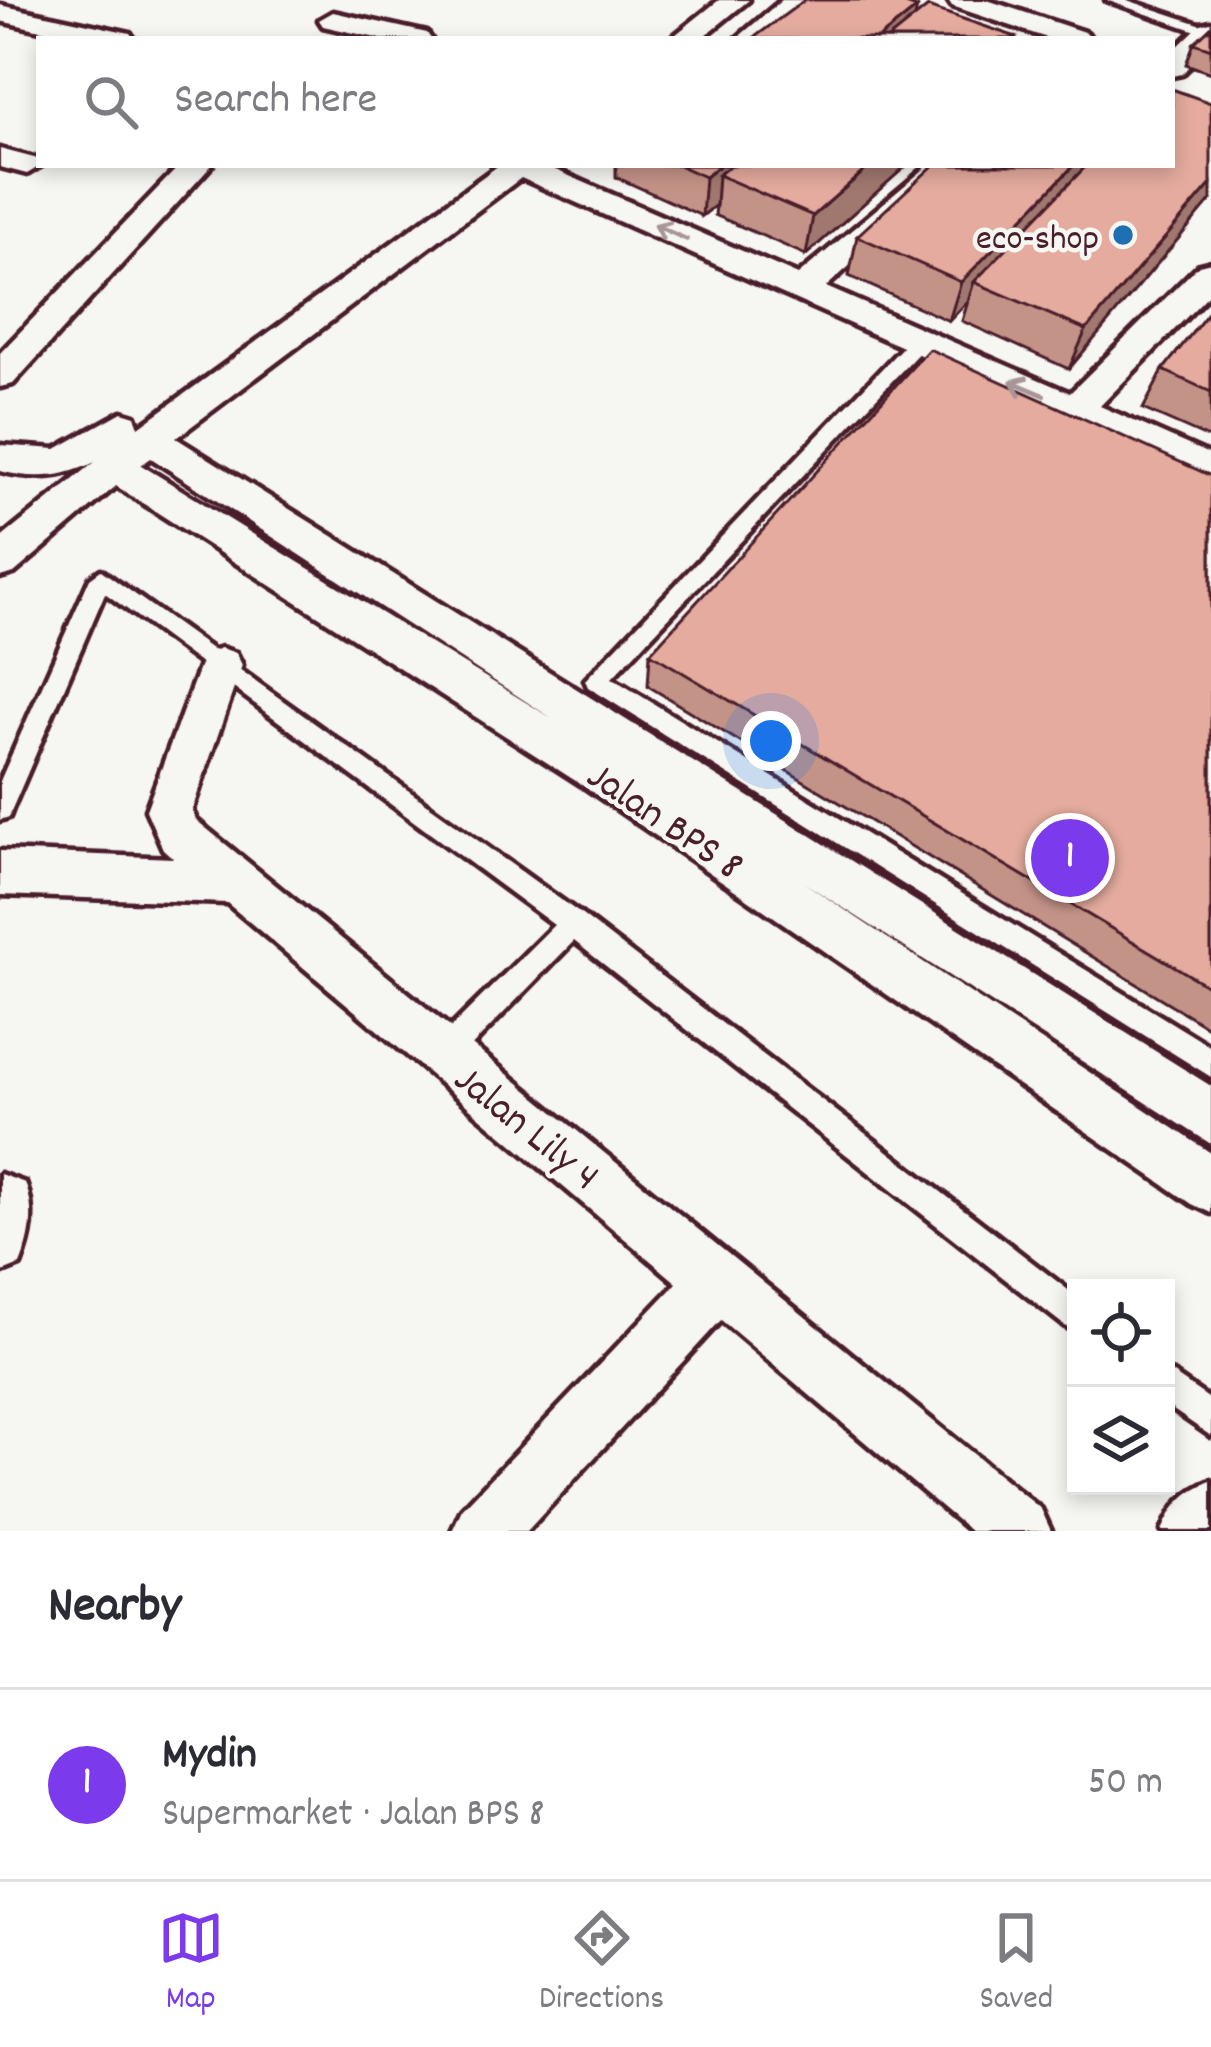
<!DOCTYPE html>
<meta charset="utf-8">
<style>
:root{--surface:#fff;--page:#f2f2f3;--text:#2b2b33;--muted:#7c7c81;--line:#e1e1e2;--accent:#7c3aed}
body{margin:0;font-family:Dekko,sans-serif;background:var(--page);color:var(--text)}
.controls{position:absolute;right:36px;bottom:36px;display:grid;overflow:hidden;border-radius:0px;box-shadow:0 6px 18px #0003}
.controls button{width:108px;height:108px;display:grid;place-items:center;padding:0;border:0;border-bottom:3px solid var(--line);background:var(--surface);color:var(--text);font:60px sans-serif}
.you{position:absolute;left:771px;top:741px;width:42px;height:42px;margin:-30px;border:9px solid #fff;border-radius:50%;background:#1a73e8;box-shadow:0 0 0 18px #1a73e833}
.badge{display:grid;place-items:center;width:78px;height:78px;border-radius:50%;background:var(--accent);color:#fff;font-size:39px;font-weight:700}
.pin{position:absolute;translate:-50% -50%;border:6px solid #fff;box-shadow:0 3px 12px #0006}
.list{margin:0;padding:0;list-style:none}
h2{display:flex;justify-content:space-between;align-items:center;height:156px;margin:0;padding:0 48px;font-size:51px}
h2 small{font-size:39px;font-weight:400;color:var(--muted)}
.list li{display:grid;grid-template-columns:78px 1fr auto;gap:36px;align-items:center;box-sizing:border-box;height:192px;padding:0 48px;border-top:3px solid var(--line)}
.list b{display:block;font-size:45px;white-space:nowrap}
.list p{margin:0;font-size:39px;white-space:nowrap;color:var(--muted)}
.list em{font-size:39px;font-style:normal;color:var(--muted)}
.icon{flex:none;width:66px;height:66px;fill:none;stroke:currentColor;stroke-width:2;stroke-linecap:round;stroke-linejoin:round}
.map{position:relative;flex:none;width:1211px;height:1531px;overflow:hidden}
.search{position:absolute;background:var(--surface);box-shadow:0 6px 18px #0003;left:36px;right:36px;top:36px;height:132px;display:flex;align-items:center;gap:30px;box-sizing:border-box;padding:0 42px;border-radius:0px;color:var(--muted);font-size:45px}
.sheet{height:348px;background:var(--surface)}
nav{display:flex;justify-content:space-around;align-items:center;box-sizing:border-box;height:168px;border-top:3px solid var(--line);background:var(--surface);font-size:33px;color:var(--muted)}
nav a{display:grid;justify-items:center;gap:6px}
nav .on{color:var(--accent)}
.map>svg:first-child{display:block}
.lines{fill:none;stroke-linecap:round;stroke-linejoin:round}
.lane-casing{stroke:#4a1f2b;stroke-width:9}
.street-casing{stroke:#4a1f2b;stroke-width:9}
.lane{fill:#f6f6f2;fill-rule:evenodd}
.street{fill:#f6f6f2;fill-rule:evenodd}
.wall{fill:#c49388;stroke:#4a1f2b;stroke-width:3}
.shaded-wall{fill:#a0786f;stroke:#4a1f2b;stroke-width:3}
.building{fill:#e4ab9e;stroke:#4a1f2b;stroke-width:3}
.oneway{stroke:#a99598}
.poi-dot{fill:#1f6fb2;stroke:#f6f6f2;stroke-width:4.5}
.labels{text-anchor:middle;stroke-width:9;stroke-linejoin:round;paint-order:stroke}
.far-poi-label{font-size:36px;fill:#4a1f2b;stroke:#f6f6f2;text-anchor:end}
.street-label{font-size:42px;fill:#4a1f2b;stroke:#f6f6f2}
</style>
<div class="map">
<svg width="1211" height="1531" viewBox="0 0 1211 1531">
<rect width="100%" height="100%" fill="#f6f6f2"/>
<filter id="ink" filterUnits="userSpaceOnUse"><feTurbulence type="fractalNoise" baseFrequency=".00833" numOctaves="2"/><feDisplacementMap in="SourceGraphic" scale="24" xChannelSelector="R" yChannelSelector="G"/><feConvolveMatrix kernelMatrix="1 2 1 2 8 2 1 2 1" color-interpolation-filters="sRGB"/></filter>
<g filter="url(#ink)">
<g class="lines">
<defs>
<g id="lane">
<path d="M1106,0H1127L1211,28V36Z"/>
<path d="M918,336L927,342L925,346L612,678L1211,1047V1077L588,687L585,680L911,338Z"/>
<path d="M101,570L582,915L1076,1296V1331L1065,1326L574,941L453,1065L443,1069L433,1065L429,1055L433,1045L554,925L105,593L12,809L9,817L0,820V781L90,578Z"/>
<path d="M1166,1369L1211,1400V1436L1166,1405Z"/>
</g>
<g id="street">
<path d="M719,0H749L701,39H670Z"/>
<path d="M782,0H811L767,39H736Z"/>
<path d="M948,0H987L1087,33L1091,39H1050L952,6Z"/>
<path d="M0,5L130,33L134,39H82L0,21Z"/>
<path d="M333,12L427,33L431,39H381L323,26L319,20Z"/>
<path d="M1211,22V45L1182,74L1172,76V52L1201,24Z"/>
<path d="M0,149L38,159L42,165L27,174L0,167Z"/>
<path d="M180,165H212L13,384L0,387V353Z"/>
<path d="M499,165H544L798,275L929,165H962L826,287L1070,393L1199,265L1211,262V292L1100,406L1211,455V484L521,178L176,438L1211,1086V1144L803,882L1211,1153V1213L1192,1204L582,785L116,486L14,573L0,577V539L95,462C63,478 35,480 0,471V445L56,449L122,412L135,416L139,427ZM151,458L553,719L141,465Z"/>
<path d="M221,648L236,653L242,665L192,810L196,820L1041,1509L1051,1531H970L721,1320L527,1531H452L462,1509L677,1283L227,903L0,895V851L173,858L163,849L146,810L200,665L206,653Z"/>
<path d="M0,1174L25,1183C36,1211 31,1238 20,1265L0,1273Z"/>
<path d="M1211,1481V1531H1162C1173,1505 1184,1492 1211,1481Z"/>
</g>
</defs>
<use href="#lane" class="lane-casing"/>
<use href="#street" class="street-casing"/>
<use href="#lane" class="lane"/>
<use href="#street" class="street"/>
</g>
<g class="wall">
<path d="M1211,27V73L1186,64L1194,43Z"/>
<path d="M1211,103L1069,369L962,321L968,301L949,321L849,276L857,236Z"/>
<path d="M616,165H907L806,255L715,215L716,205L702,216L616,177Z"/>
<path d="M1211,309V439L1143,409L1163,370Z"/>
<path d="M1211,476V1029L648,686L650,653Z"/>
</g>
<g class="shaded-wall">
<path d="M917,8L910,39H878Z"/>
<path d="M720,165H764L718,175L716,205L702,216L705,177Z"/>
<path d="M871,165H907L806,255L813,216Z"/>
<path d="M1074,165H1097L974,282L968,301L949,321L961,282Z"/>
<path d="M1211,184V200L1069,369L1086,330Z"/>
</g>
<g class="building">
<path d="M805,0H895L917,8L878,39H752Z"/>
<path d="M928,7L1016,37L1014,39H888Z"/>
<path d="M1211,27V49L1194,43Z"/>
<path d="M1172,89L1211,103V184L1086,330L974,282L1087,165H1172Z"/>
<path d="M678,165H720L705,177Z"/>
<path d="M731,165H871L813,216L718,175Z"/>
<path d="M934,165H1074L961,282L857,236Z"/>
<path d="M1211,309V392L1163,370Z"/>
<path d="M929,349L1211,476V988L650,653Z"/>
</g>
<defs><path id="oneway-shaft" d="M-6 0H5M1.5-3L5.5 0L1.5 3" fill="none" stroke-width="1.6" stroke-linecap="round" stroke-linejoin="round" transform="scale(3)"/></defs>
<g class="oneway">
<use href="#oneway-shaft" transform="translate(670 232) rotate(-156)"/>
<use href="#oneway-shaft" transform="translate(1027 388) rotate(-157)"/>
</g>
</g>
<circle class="poi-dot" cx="1123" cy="235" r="12"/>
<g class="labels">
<g class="far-poi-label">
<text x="1099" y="248">eco-shop</text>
</g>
<g class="street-label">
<text transform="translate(667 818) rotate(34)" y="15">Jalan BPS 8</text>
<text transform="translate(529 1125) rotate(39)" y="15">Jalan Lily 4</text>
</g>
</g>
</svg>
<div class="controls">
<button><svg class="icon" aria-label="locate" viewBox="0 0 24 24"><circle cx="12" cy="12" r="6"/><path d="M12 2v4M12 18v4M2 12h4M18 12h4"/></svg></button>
<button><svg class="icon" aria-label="layers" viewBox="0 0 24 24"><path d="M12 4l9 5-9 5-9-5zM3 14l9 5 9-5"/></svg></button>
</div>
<div class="you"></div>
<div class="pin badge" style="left:1070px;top:858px">1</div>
<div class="search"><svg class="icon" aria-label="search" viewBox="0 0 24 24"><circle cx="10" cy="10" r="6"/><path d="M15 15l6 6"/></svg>Search here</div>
</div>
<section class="sheet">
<h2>Nearby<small></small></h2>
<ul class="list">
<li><span class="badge">1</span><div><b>Mydin</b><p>Supermarket · Jalan BPS 8</p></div><em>50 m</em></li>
</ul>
</section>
<nav>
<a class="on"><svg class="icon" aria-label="map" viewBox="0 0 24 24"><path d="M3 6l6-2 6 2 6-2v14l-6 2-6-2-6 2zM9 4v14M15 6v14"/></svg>Map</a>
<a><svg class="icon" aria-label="directions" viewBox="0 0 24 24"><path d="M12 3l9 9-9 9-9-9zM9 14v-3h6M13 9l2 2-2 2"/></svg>Directions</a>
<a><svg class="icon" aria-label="saved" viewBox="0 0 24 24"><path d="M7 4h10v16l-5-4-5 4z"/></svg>Saved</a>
</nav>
